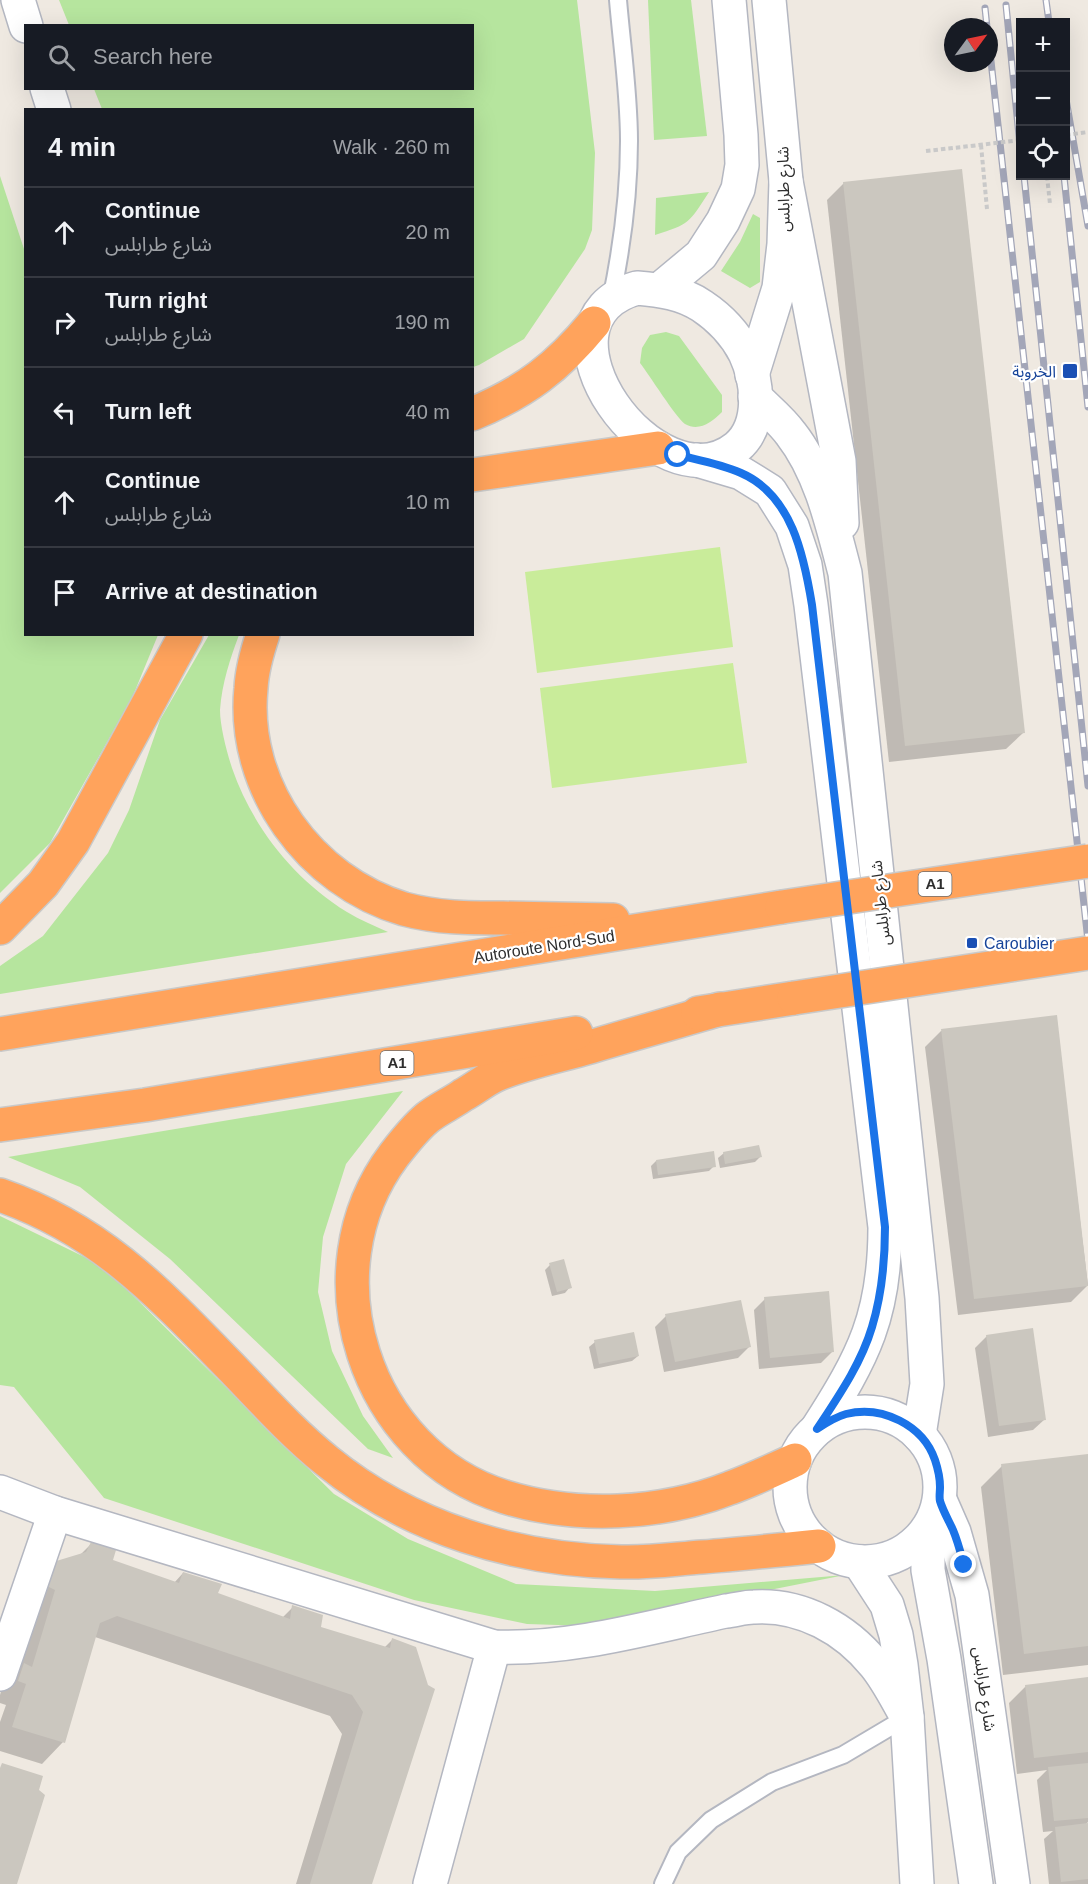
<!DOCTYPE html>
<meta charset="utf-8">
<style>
:root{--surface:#171b24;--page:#242831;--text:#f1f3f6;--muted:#9ea1a6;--line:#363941}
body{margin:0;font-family:Helvetica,"Noto Sans Arabic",sans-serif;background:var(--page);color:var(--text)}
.controls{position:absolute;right:18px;top:18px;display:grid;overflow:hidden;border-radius:0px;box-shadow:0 6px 24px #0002}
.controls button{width:54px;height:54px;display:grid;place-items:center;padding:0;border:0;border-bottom:2px solid var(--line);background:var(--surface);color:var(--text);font:30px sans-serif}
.compass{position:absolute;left:944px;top:18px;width:54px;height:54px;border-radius:50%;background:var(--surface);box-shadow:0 6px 24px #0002;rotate:57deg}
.stop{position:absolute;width:18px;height:18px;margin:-14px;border:4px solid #1a73e8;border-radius:50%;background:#fff}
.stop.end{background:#1a73e8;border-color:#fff;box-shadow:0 2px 6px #0008}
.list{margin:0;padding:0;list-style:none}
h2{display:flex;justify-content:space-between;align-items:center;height:78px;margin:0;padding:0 24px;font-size:26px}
h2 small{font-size:20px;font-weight:400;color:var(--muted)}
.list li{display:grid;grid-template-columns:39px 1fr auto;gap:18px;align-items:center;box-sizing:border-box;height:90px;padding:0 24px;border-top:2px solid var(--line)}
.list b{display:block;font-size:22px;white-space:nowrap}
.list p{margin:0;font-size:20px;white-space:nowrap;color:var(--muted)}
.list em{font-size:20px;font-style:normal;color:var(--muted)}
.icon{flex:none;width:33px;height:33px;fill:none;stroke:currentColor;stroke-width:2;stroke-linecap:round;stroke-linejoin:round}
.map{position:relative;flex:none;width:1088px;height:1884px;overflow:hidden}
.search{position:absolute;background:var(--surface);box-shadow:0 6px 24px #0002;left:24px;top:24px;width:450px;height:66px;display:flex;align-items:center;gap:15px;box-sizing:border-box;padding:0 21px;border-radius:0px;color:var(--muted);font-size:22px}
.panel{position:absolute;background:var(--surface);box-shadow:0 6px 24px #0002;left:24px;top:108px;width:450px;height:528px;border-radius:0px}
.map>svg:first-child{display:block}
.green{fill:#b6e59e}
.pitch{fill:#c9ec9a}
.shadow{fill:#0003}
.building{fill:#cbc7bf}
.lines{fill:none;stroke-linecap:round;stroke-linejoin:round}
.lane-casing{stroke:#b4b7c1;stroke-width:20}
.street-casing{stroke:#b4b7c1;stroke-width:36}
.secondary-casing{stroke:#b4b7c1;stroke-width:36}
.highway-casing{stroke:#c9c9c9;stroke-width:36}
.path{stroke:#c9c9c9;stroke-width:4;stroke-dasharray:4.5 3;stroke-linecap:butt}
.lane{stroke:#fff;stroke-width:16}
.street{stroke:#fff;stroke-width:33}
.secondary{stroke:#fff;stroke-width:33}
.highway{stroke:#ffa35c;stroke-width:33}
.rail-casing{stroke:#a3a6b8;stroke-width:7}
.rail{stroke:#fff;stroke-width:4.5;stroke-dasharray:14;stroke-linecap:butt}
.highway-bridge-casing{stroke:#c9c9c9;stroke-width:36;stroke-linecap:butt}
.path-bridge{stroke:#c9c9c9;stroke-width:4;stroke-dasharray:4.5 3;stroke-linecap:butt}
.highway-bridge{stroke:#ffa35c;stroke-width:33}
.route{stroke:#1a73e8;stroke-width:8}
.transit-dot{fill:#1a4fb4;stroke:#fff;stroke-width:2}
.labels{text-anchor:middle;stroke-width:4.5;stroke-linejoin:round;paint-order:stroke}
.shield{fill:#fff;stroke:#6d6d6d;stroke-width:1.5}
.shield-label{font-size:15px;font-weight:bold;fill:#2e2e2e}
.street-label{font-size:16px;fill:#2e2e2e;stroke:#fff}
.transit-label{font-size:16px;fill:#164399;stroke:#fff;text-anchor:end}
</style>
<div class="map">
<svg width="1088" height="1884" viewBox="0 0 1088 1884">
<rect width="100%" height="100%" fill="#efe9e1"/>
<g class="green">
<path d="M59,0H577L595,153L592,230L585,249L524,339L479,365L473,367L472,110L102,109L94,89L472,88V26L69,25Z"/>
<path d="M648,0H691L707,136L654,140Z"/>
<path d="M0,176L25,252L26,634L158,635L132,698L50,843L0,893Z"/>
<path d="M709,192C689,223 690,224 655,235L656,198Z"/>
<path d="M753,214L760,218V282L750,288L721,271L740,242Z"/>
<path d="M666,332L679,336L722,395V412C712,422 699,432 685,424C677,419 648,373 640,363L642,348L650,335Z"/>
<path d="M209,635H239C230,659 222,683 220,710C220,726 227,753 232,768C253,828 293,878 347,912C360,920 375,926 388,932L0,994V966L43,936L108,853L129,810L160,720Z"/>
<path d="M403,1091L346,1164L323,1237L318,1292L332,1351L363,1416L393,1458L368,1449L170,1259L80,1187L8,1157Z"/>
<path d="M0,1216L103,1266L334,1494L408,1539L516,1584L655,1591L845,1575L589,1626L527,1624L414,1600L104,1498L14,1387L0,1385Z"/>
</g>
<g class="pitch">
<path d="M720,547L733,647L537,673L525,572Z"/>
<path d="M733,663L747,763L552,788L540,688Z"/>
</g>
<g class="shadow">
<path d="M844,183L1023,733L1006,749L889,762L827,200Z"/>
<path d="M1055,1017L1088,1285L1071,1302L958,1315L925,1047L941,1031Z"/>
<path d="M724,1153L760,1157L755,1162L720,1168L718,1158Z"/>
<path d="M656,1161L714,1166L709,1171L653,1179L651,1166Z"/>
<path d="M550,1265L570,1287L565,1293L552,1296L545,1270Z"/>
<path d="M765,1299L832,1352L821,1363L759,1369L754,1310Z"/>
<path d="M666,1316L749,1347L738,1358L664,1372L655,1327Z"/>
<path d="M987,1336L1045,1419L1033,1430L988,1437L975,1348Z"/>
<path d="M595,1342L638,1356L632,1361L594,1369L589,1347Z"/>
<path d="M1088,1459V1665L1003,1675L981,1487L1002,1466Z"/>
<path d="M91,1544L111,1561L174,1583L183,1573L216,1594L282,1618L293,1607L319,1628L384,1648L392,1640L371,1884H296L342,1734L330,1716L95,1637L63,1742L42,1764L0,1751V1722L6,1705L0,1703V1695L32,1586L79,1556Z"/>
<path d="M1088,1679V1822L1085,1825L1088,1824V1884H1049L1044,1839L1053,1831L1043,1832L1037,1780L1047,1770L1017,1774L1009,1703L1026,1686Z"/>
</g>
<g class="building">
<path d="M962,169L1025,733L905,746L843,182Z"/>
<path d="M1057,1015L1088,1286L974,1299L941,1029Z"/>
<path d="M759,1145L762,1157L725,1164L723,1152Z"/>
<path d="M714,1151L716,1167L658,1175L656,1160Z"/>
<path d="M564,1259L572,1288L557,1292L549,1263Z"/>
<path d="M829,1291L834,1352L770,1358L764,1297Z"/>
<path d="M741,1300L751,1347L675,1362L665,1314Z"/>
<path d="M1033,1328L1046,1420L999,1426L986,1335Z"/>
<path d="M634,1332L639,1356L599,1364L594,1340Z"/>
<path d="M1088,1454V1646L1024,1654L1001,1464Z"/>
<path d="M91,1542L116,1550L113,1560L179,1583L183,1572L222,1584L218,1593L290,1619L292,1605L323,1615L321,1627L390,1648L392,1638L416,1647L428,1685L435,1689L372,1884H310L363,1712L352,1695L117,1616L100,1623L65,1743L12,1727L26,1684L18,1681L24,1663L32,1667L55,1590L47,1586L53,1562L86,1552Z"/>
<path d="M1088,1677V1752L1034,1758L1025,1685Z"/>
<path d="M2,1763L43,1776L39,1790L45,1795L17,1884H0V1768Z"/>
<path d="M1088,1763V1818L1054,1821L1048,1767Z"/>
<path d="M1088,1823V1879L1061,1882L1055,1827Z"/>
</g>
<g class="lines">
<defs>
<g id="lane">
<path d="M611,300C622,247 629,195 629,141C629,94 622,47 618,0"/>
<path d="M663,1884L678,1852L711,1820L772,1782L843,1755L907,1717"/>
</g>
<g id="street">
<path d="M18,0L26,26"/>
<path d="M47,88L54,110"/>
<path d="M0,1492L55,1513L494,1647C573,1650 650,1627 726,1611C735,1610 745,1607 754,1607C802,1604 846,1629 875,1665C888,1681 897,1700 907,1717"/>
<path d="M0,1674L55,1513"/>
<path d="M430,1884L494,1647"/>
</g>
<g id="secondary">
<path d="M786,181L839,461L842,523"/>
<path d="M637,288C660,290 683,293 702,306C720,318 735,334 745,353C758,381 763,425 737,447C657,512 519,321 637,288Z"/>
<path d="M659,290L701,255L723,221L738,189L742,165L741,135L729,0"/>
<path d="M752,375L779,288L784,244L786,181L769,0"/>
<path d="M755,397C767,409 781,420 791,434C821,472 833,527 845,573L922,1298L927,1384L919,1435"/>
<path d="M697,460L741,473L770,491L792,526L805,565L811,605L885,1227C885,1315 864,1356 817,1429"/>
<circle cx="865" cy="1487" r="75"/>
<path d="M940,1500L954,1532L972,1595L1013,1884"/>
<path d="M928,1530V1570L944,1659L976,1884"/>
<path d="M859,1562L887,1605L896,1635L901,1665L907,1717L917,1884"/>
</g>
<g id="highway">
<path d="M472,414C525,392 558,367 594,323"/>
<path d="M472,475L658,448"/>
<path d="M263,634C257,652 252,669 251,688C241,787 310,881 404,909C437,918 470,918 503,918C540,919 576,919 613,920"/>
<path d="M0,928L43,884L73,842L186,634"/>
<path d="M720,1009C677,1022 633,1034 590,1047C559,1056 525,1063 496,1075C485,1080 474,1089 463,1095C452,1103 438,1109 427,1118C414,1129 404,1142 394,1155C306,1272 364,1454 505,1497C576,1519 661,1515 730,1488C752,1480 773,1470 795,1460"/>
<path d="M698,1013L794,998"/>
<path d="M0,1034L782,907"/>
<path d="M0,1125L145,1105L576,1033"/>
<path d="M0,1195C99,1229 158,1292 229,1365C261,1398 291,1432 327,1461C409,1528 516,1560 621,1562C648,1563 675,1559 702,1557C741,1554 780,1550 819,1546"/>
</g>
</defs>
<use href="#lane" class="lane-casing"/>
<use href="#street" class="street-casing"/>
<use href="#secondary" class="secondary-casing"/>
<use href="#highway" class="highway-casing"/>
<g class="path">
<path d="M981,145L987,209"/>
<path d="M926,151L971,146"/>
<path d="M1047,176L1050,204"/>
</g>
<use href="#lane" class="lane"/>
<use href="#street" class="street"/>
<use href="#secondary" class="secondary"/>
<use href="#highway" class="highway"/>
<defs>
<g id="rail">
<path d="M1046,0L1049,22"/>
<path d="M1006,5L1020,146"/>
<path d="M985,8L987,27"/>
<path d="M989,43L1088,941"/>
<path d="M1066,99L1088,226"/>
<path d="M1024,176L1088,786"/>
<path d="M1064,176L1088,407"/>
</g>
</defs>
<use href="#rail" class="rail-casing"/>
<use href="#rail" class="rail"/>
<defs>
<g id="highway-bridge">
<path d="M782,907L1088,861"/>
<path d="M794,998L1088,953"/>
</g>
</defs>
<use href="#highway-bridge" class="highway-bridge-casing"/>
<g class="path-bridge">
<path d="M1066,135L1088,132"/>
<path d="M971,146L1020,140"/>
</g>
<use href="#highway-bridge" class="highway-bridge"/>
</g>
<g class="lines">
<path class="route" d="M678,455C698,460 721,464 741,473C792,495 804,556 812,605L885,1227C885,1261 882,1294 872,1327C861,1364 838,1397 817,1429C826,1423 835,1417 846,1414C882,1405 923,1425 935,1460C938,1469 940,1478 940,1487C940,1492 939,1497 940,1501C943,1511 949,1521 953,1530C958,1542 961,1554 964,1565"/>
</g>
<g class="transit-dot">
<rect x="1062" y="363" width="16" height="16" rx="3"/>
<rect x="966" y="937" width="12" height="12" rx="3"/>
</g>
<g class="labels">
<g class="shield">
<rect x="918.5" y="872" width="33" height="24" rx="4.5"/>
<rect x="380.5" y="1051" width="33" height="24" rx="4.5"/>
</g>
<g class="shield-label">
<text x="935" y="889">A1</text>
<text x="397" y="1068">A1</text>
</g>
<g class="street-label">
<text transform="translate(783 189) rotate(-91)" y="6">شارع طرابلس</text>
<text transform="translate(880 903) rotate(-96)" y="6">شارع طرابلس</text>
<text transform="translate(544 946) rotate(-9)" y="6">Autoroute Nord-Sud</text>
<text transform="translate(985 1689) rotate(82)" y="6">شارع طرابلس</text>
</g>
<g class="transit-label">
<text x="1056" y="377">الخروبة</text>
<text x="984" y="949" text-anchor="start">Caroubier</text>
</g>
</g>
</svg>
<div class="controls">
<button>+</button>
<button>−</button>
<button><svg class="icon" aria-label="locate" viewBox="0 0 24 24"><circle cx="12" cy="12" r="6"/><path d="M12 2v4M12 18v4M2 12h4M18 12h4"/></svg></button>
</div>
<svg class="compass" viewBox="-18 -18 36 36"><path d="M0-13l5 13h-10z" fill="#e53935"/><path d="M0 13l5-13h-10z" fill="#9ea1a6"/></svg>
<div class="stop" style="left:678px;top:455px"></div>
<div class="stop end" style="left:964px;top:1565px"></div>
<div class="search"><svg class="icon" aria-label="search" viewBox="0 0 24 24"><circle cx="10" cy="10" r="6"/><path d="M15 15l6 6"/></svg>Search here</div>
<section class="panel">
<h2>4 min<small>Walk · 260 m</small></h2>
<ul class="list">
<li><svg class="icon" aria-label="ahead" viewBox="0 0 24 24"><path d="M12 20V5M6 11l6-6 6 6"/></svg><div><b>Continue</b><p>شارع طرابلس</p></div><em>20 m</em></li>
<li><svg class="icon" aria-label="right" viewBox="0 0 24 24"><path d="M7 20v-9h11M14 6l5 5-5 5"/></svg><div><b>Turn right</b><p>شارع طرابلس</p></div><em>190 m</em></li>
<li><svg class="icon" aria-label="left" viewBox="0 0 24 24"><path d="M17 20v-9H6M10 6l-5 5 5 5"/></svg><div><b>Turn left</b></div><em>40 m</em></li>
<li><svg class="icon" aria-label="ahead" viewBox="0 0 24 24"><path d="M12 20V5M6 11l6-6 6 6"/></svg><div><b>Continue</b><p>شارع طرابلس</p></div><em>10 m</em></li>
<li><svg class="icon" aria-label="arrive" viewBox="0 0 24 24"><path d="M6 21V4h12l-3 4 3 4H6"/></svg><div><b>Arrive at destination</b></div></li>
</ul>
</section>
</div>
